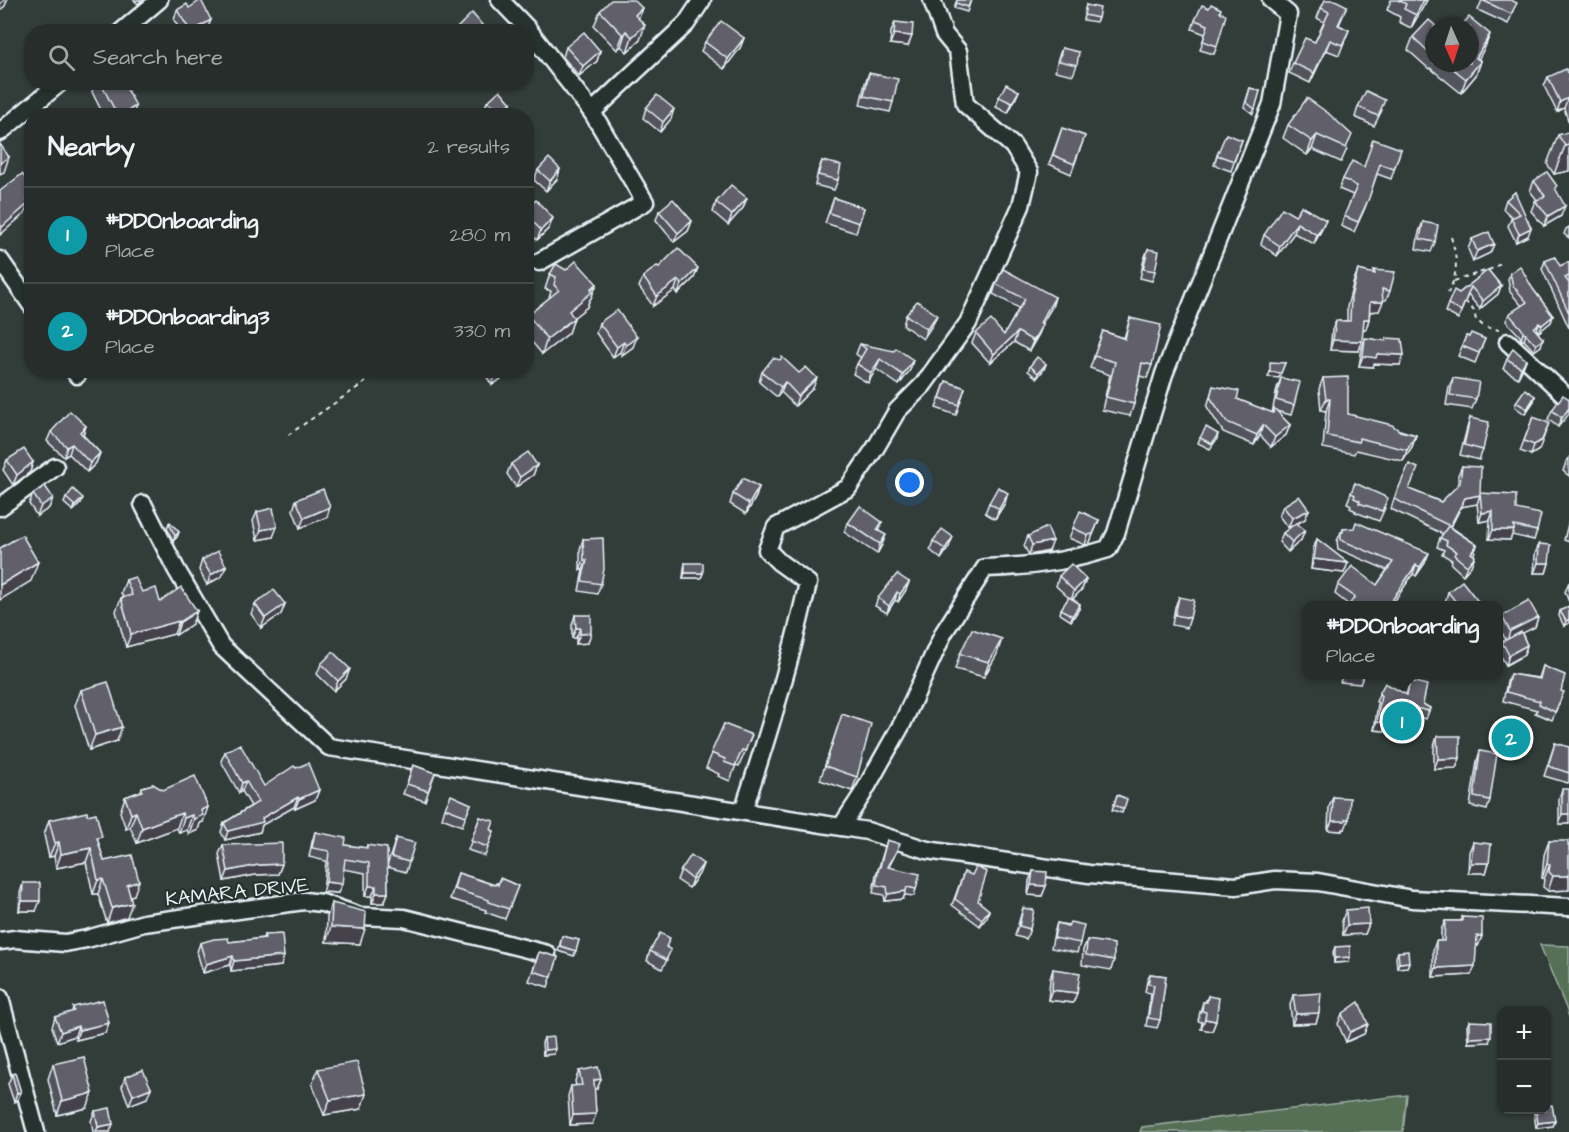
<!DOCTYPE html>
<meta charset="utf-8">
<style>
:root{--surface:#262d2b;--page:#323937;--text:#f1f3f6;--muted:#a4a8a9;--line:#424947;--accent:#ff9aa2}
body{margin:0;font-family:"Architects Daughter",sans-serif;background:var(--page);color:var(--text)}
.controls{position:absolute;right:18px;bottom:18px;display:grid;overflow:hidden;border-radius:12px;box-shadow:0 2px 4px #0004}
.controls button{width:54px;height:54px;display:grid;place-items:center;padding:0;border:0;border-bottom:2px solid var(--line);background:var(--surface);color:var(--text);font:30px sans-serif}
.compass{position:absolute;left:1425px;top:18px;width:54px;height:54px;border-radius:50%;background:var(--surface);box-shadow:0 2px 4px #0004;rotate:177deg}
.you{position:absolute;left:910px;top:483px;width:21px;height:21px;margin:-15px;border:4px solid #fff;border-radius:50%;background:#1a73e8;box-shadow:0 0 0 9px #1a73e833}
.badge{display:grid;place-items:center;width:39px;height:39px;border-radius:50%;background:var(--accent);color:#fff;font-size:20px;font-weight:700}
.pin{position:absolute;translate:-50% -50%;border:3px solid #fff;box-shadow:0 2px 6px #0006}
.popup{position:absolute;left:1302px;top:601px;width:201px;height:78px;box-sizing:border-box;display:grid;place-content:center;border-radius:12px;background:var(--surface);filter:drop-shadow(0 2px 4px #0005);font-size:20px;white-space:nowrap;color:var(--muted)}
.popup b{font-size:22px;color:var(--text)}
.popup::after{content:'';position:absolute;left:50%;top:100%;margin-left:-12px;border:12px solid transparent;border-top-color:var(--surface)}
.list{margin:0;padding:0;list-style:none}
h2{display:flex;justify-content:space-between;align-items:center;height:78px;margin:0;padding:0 24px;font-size:26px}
h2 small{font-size:20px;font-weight:400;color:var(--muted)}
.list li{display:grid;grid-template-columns:39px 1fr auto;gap:18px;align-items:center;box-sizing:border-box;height:96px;padding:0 24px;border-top:2px solid var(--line)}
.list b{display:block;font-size:22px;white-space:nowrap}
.list p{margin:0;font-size:20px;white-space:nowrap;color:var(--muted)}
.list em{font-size:20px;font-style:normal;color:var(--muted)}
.icon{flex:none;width:33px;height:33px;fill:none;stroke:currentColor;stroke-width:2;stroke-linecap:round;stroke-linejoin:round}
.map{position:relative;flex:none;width:1569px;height:1132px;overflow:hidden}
.search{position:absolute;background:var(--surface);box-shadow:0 2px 4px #0004;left:24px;top:24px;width:510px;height:66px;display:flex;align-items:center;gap:15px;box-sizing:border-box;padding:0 21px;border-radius:24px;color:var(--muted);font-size:22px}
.panel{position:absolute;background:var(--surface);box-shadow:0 2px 4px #0004;left:24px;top:108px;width:510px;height:270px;border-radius:24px}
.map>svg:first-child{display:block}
.green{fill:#556f55;stroke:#9eb0a6;stroke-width:1.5}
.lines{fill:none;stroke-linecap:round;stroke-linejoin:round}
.minor-casing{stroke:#e8f1f8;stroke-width:21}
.path{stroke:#e8f1f8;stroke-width:2;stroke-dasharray:4.5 4.5;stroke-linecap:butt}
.minor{stroke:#26332d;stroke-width:16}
.wall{fill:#53525c;stroke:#e8f1f8;stroke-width:1.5}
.shaded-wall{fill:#44424b;stroke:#e8f1f8;stroke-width:1.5}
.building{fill:#615f6b;stroke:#e8f1f8;stroke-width:1.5}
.labels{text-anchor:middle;stroke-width:4.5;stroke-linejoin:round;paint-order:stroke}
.street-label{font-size:20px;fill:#e8f1f8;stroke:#26332d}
</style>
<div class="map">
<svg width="1569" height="1132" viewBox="0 0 1569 1132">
<rect width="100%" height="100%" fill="#323c39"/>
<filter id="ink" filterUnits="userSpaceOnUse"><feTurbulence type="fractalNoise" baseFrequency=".0167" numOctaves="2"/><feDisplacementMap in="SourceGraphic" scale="12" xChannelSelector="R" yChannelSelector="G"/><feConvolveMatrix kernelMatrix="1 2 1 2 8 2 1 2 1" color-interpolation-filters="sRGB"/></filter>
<g filter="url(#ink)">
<g class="green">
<path d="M1540,945L1569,946V1017L1566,1008Z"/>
<path d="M1407,1095L1403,1132H1140L1142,1127Z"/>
</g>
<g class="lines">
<defs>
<g id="minor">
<path d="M500,0L527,28L592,112"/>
<path d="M121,32L159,0"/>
<path d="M0,132L61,82"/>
<path d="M0,260L32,306"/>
<path d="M539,262L645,202L592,112L686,24L702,0"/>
<path d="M1508,342L1569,399"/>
<path d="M74,370L77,375"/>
<path d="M143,504L176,569L221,646L329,747L867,831L927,850L1089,874L1236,886L1275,880L1318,882L1412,899L1569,907"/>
<path d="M0,507L55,467"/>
<path d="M743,811C768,736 791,660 808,583L779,562L767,550L776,527L848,488L876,447L897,411L923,385L968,323L1021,206L1029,172L1013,146L965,104L958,51L944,34L932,0"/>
<path d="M841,827L862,795L903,722L944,632L985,568C1027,567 1067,562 1108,549L1116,533L1164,374L1272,104L1288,14L1271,0"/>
<path d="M0,941L15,939L65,943L87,939L144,923L304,901L322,903L360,916L404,918L547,954"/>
<path d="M0,998L36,1132"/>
</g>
</defs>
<use href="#minor" class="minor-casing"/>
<g class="path">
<path d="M1451,237C1457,256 1459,274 1448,292L1453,294"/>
<path d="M1454,281L1494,268L1503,261"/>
<path d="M1465,301L1474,311L1476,320L1485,327L1499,330"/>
<path d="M288,435L383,370"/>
</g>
<use href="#minor" class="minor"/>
</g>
<g class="wall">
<path d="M134,0H142L138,4Z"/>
<path d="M957,0H971L967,12L954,8Z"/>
<path d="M1391,0H1427L1411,28L1399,22L1400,17L1387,10Z"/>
<path d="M1482,0L1513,12L1508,24L1478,10Z"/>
<path d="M1086,5L1098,18L1096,22L1083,20Z"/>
<path d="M189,8L207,30L204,32H181L174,20L177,10Z"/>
<path d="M642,8L638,18L640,40L627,52L621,46L617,50L594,26L600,11Z"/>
<path d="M1321,8L1343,16L1339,25L1349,30L1339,55L1326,50L1310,83L1289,73L1293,63L1315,42L1324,22L1317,18Z"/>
<path d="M1220,12L1217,46L1214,54L1200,50L1205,34L1192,29L1195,20Z"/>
<path d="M895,22L912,36L908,46L890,44L891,32Z"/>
<path d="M1434,27V63H1470L1490,34L1485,47L1478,59L1481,61L1476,75L1461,93L1430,68L1429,69L1408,50L1413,37Z"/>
<path d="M744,38L740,48L724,69L701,51L705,42Z"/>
<path d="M566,47L600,51L597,61L579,76L563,57Z"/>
<path d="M1062,48L1077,65L1073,75L1055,71L1058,58Z"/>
<path d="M869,73L893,102L890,112L860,105L865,83Z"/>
<path d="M1569,75V123L1564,108L1557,112L1544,86L1548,77Z"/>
<path d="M95,82H123L133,116H104L92,92Z"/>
<path d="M1250,88L1260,91L1253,114L1244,107Z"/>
<path d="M1019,91L1008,113L996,107L999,97Z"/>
<path d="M487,102L511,103L507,113L504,116H491L483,112Z"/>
<path d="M1358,107L1382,110L1374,126L1355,117Z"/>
<path d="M646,108L671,119L660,132L643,118Z"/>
<path d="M1328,113L1347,149L1341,162L1312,149L1307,155L1283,138L1288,125Z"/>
<path d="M1062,128L1085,136L1071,174L1049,164Z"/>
<path d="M1569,132V171L1554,174L1547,164L1558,135Z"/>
<path d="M1242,140L1231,171L1214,165L1217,155Z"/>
<path d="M1401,149L1391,179L1377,174L1365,208L1354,232L1341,226L1353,195L1339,189L1343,179L1363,167Z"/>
<path d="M822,161L838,180L834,190L815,185L818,171Z"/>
<path d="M560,169L557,179L546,191L534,180L538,170Z"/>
<path d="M1534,181L1556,190L1561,216L1544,226L1531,211L1535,201L1537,200L1530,191Z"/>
<path d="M1515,192L1528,236L1516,242L1508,226L1512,217L1503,209L1506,200Z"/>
<path d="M834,198L864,208L856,233L825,223Z"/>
<path d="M716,202L743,208L728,225L713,212Z"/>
<path d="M526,209L549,228L537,240L526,229Z"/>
<path d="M659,211L692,221L688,231L674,242L656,220Z"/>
<path d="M1295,216L1326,220L1322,229L1314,244L1294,233L1277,256L1261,244L1264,235Z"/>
<path d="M1423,222L1435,242L1431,252L1416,249L1419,232Z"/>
<path d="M1569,227V238L1564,234L1566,229Z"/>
<path d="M1472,239L1494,244L1490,253L1473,261L1468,249Z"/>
<path d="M1148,249L1155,271L1152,281L1140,278L1144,259Z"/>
<path d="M1545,261L1560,266L1569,262V328L1542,269Z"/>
<path d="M659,267L694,278L678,294L675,290L653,306L639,287L643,277Z"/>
<path d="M566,270L597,284L591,298L589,301L587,307L574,317L569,333L542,354L526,335V319L528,315L549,298L551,291L545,289L550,274Z"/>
<path d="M1358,270L1373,274L1374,270L1390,291L1386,300H1383L1379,311L1370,312L1369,319L1366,329H1363L1359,351L1330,350L1332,330L1336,321H1347V307L1354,280Z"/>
<path d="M1488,270L1501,286L1498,294L1480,309L1468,295L1458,319L1445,312L1448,304L1459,293Z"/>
<path d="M1510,273L1533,289L1553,316L1551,322L1539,332L1537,329L1536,330L1541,346L1534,351L1524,340H1521L1520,336L1506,321L1509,314L1522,306L1510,292L1508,279Z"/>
<path d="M996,284L1055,297L1052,307L1042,323L1043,324L1039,334L1029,351L1014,342L990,363L972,343L976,333L1004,335L1019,308L993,294Z"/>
<path d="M906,315H937L933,324L923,339L903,325Z"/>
<path d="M1130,318L1152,365L1147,378L1140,376L1134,404L1130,416L1102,410L1110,375L1090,368L1103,331L1124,338Z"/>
<path d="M599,323L633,347L622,355L620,352L613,357L596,333Z"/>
<path d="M1466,336L1485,339L1475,363L1458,356Z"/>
<path d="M1365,338L1385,341L1386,338L1400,365L1374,364L1373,367L1359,366L1362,348Z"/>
<path d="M860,344L913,360L910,370L899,385L876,369L868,383L853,374L857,364L861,358L856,354Z"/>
<path d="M1507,359L1526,360L1522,370L1518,378L1503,369Z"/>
<path d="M1046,364L1044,369L1037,378L1028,371L1030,366Z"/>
<path d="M482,370H512L511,372L492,385Z"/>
<path d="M762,372L813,388L795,406L781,392L777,397L759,382Z"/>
<path d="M1281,378L1294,405L1291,415L1276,411L1290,425L1286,435L1271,447L1260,435L1254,445L1223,432L1207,407L1213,386L1237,399L1272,413L1277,388Z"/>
<path d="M1323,378L1348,414L1416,435L1412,447L1403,461L1356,450L1354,454L1323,448L1326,411L1321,410L1319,389Z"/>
<path d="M1453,378L1476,399L1472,409L1446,405L1449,387Z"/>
<path d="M946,381L965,388L956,415L936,408Z"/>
<path d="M1535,396L1534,401L1525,414L1515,407L1516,402Z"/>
<path d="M1569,399L1558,427L1548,419L1552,410Z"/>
<path d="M1533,417L1539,450L1531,455L1520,451Z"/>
<path d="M1470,418L1483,450L1479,460L1460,455L1467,428Z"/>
<path d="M86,426L83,435L100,453L96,463L87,472L69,454L64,457L47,441L51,432Z"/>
<path d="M1218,434L1217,439L1210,449L1198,443L1200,438Z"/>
<path d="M1569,458V476L1563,471L1566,462Z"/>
<path d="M7,460L33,462L30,472L13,485L3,470Z"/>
<path d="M511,464L537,465L533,475L516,487L507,474Z"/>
<path d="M1462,466L1480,493L1516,509L1537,531L1534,540L1512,535L1510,540L1489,539L1490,520L1479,522L1477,503L1461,507L1451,527L1477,545L1473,555L1471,566L1463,575L1451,564L1452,560L1442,554L1444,550L1437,547L1440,538L1443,534L1391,509L1394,499L1409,489L1441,502L1458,486V475Z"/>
<path d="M1355,483L1385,508L1379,521L1355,512L1356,511L1350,508L1351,505L1347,503Z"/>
<path d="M759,487L756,497L746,514L730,504L733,494Z"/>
<path d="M33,494L53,498L49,508L37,516L29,504Z"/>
<path d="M66,498L81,503L73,511L64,503Z"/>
<path d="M296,500L327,517L300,528L293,510Z"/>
<path d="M989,503H1005L995,519L985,513Z"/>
<path d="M1283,506L1305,519L1297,524L1305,530L1301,540L1288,552L1279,542L1283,533L1292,526L1288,528L1279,516Z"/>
<path d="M257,512L273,537L257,540L253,521Z"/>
<path d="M1099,520L1089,544L1085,545L1069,538L1073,528Z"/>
<path d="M1569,520V542L1564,540Z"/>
<path d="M882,522L879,531L882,545L877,554L844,532L848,523Z"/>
<path d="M169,523L179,532L177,537L173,541L167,528Z"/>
<path d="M1343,529L1425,563L1416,576L1413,574L1391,606H1348L1349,605L1335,594L1338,585H1377L1387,570L1338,549L1337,541L1341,532H1342Z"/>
<path d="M1028,536L1049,551L1029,555L1024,546Z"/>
<path d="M583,539L601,584L597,594L579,591L583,570H580V549Z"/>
<path d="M1317,539L1348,563L1344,573L1311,569L1313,549Z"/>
<path d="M933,541L949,547L941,559L930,550Z"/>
<path d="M1539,544L1549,563L1546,573H1534L1535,554Z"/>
<path d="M202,560L226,566L222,576L207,585L199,570Z"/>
<path d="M685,563L703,573L701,578H683L684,568Z"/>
<path d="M1059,576L1086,579L1082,589L1072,599L1080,604L1079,609L1071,621L1060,614L1061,609L1069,598L1056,586Z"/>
<path d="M126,580L142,592L160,602L197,611L192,624L176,635L174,634L126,647L116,611L121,598L123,597L121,593Z"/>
<path d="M909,582L906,590L898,602L895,600L887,613L875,606L878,598Z"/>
<path d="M1569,582V602L1565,592Z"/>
<path d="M1448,592L1481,606H1448L1445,602Z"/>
<path d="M1179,597L1190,618L1187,628L1172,625L1175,607Z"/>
<path d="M255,604H285L281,614L261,628L251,614Z"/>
<path d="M1569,606V623L1564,626L1559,616L1560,611Z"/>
<path d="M575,615L588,643L576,644V638H572V625Z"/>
<path d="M1502,616L1538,617L1535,627L1522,633L1527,645L1524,655L1506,665L1498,652L1502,642L1506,640L1498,626Z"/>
<path d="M960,654H997L984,677L955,669Z"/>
<path d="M321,664L346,679L334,691L317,674Z"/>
<path d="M1543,666L1561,691L1560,701L1552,720L1535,713L1537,710L1503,701L1507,682L1510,674L1539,678Z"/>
<path d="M1410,681L1423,704L1430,708L1426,719L1410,715L1407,727L1399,726L1397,732L1374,730L1378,703L1376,702L1379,694L1406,695Z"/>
<path d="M81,690L117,741L89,750L75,705Z"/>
<path d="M724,724L746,750L739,766L736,765L730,781L718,776L719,774L706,768Z"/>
<path d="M1510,724L1520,728L1513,747L1503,743Z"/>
<path d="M837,729L857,777L852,791L820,780Z"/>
<path d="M1437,736L1460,758L1456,768L1434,769V746Z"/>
<path d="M1555,743L1569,747V781L1568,783L1544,776Z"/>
<path d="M1480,751L1490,800L1487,810L1470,806L1477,761Z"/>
<path d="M225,752L264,786L319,790L315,800L295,809L294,807L262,825L260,832L225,840L221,832L224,823L251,806L242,791L239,793L221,761Z"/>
<path d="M413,765L435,773L425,801L403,794Z"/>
<path d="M153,784L203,822L200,823L198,830L189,834L187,830L179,833L177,828L137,843L130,827L126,829L120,812L125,797L141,791L142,787Z"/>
<path d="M1562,789L1569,824H1559V799Z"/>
<path d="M1117,795L1127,799L1122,813L1112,810Z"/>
<path d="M1333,797L1345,829H1342V831L1328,830L1329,807Z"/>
<path d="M471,804L462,826L442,818L445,808Z"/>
<path d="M87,815L99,844L104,861L134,895L130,896L127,917L107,923L98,894H93L86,862L56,868L54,856L49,857L44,835L49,820Z"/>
<path d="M480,817L491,830L494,831L485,856L468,850Z"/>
<path d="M315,832L345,845L366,848L367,845L387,866L396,838L409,862L406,872L387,867L388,893L384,903H372V896H365V873L343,869L338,893L323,892L326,861L309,857L312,842Z"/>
<path d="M887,840L897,851L889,867L916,889L914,896L905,895L903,899L885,901L884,895L873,893L876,874L879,867Z"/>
<path d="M1549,841L1569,845V890L1548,891L1543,887L1544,879L1542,878L1544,855Z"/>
<path d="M1473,842L1489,863L1486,873H1468L1469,852Z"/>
<path d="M223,845L282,864L278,874L255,875L224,881L219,854Z"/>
<path d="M703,864L699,874L689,888L677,880L681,870Z"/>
<path d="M1033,871L1046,886L1042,896L1028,895L1029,881Z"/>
<path d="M964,872L978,901L989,910L987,917L980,926L952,905Z"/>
<path d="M458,873L495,885L497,884L500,878L518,886L505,919L485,912L486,910L450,899Z"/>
<path d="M23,883L36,911H19L20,893Z"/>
<path d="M332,903L360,944L326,942L327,917Z"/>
<path d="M1023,908L1030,929L1026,939L1015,936L1020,918Z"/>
<path d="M1346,910L1369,924L1365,934L1343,935L1342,920Z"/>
<path d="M1462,917L1482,936L1478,946H1476L1471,975L1433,977V950L1436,941H1441V930L1445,921H1461Z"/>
<path d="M1057,923L1068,925L1080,943L1077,953L1051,948L1054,933Z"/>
<path d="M264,935L281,966L231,971L230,965L203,973L197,952L200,943L229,942L263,938Z"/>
<path d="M562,936L579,940L574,956L558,951Z"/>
<path d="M1087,940L1114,960L1111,970L1082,965L1083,950Z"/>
<path d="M667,947V960L662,969L647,961L650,951Z"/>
<path d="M1335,947L1349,962L1334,963L1333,952Z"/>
<path d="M539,952L558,957L548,987L529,981Z"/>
<path d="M1398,952L1409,962L1407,967L1397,968L1396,957Z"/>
<path d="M1053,969L1077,993L1073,1003L1048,1000L1050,979Z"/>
<path d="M1150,974L1166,976L1160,1020L1157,1028L1146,1026L1151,993L1145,992L1147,981Z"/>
<path d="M1293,995L1319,1013L1316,1023L1292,1024L1290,1005Z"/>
<path d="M1208,996L1216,1021L1212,1031L1201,1029L1202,1022L1198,1021L1200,1012L1203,1002H1205Z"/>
<path d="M73,1007L105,1033L76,1040L75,1036L57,1042L52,1027L55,1017L72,1012Z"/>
<path d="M1342,1014L1368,1024L1364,1034L1346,1042L1338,1024Z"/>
<path d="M1469,1021L1489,1042L1468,1043L1467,1026Z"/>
<path d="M544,1038L554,1054L543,1055L542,1043Z"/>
<path d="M53,1064L87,1108L57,1115L48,1079Z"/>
<path d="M318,1069L361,1109L324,1115L312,1084Z"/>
<path d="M579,1071L601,1079L597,1089H594L596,1114L592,1124L570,1125L568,1096L571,1086H576L575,1081Z"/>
<path d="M12,1074L21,1092L17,1101L14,1102L8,1084Z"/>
<path d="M125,1077L147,1098L129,1105L122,1087Z"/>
<path d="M1535,1110H1546L1555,1121L1553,1126L1536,1128L1534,1112Z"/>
<path d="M95,1111L110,1132H93L91,1121Z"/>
</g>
<g class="shaded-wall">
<path d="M4,0H7L5,6L0,10V4Z"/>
<path d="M1424,0H1427L1411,28L1416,15Z"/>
<path d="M642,8L637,23L635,15Z"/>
<path d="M211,20L207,30L204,32H191Z"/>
<path d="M645,25L640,40L627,52L632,37Z"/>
<path d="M626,31L621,46L617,50L623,35Z"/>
<path d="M894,34L912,36L908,46L890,44Z"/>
<path d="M1490,34L1485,47L1472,71L1476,58Z"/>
<path d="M744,38L740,48L724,69L728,59Z"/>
<path d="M1330,40L1326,50L1310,83L1314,73Z"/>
<path d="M600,51L597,61L579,76L583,66Z"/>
<path d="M1481,61L1476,75L1461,93L1466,79Z"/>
<path d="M1019,91L1015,100L1008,113L1012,103Z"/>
<path d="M1568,98L1564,108L1557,112L1560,102Z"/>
<path d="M511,103L507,113L504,116H501L503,109Z"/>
<path d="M136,106L133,116H119Z"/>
<path d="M674,109L671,119L660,132L663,122Z"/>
<path d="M1317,135L1312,149L1307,155L1312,141Z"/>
<path d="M1569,145V171L1554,174L1565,146Z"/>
<path d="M9,157L4,172L0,174V163Z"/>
<path d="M560,169L557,179L546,191L550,181Z"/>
<path d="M32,195V202L28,205L25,213L0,235L2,227Z"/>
<path d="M747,198L743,208L728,225L732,215Z"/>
<path d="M1565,206L1561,216L1544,226L1548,216Z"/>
<path d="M553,218L549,228L537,240L541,230Z"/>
<path d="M1326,220L1322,229L1314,244L1317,235Z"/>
<path d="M692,221L688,231L674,242L678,233Z"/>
<path d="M1297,223L1294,233L1277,256L1280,246Z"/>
<path d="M1531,228L1528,236L1516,242L1519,234Z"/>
<path d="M1494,244L1490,253L1473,261L1477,251Z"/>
<path d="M698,268L694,278L678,294L682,284Z"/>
<path d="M678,280L675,290L653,306L657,296Z"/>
<path d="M597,284L591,298L589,301L587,307L563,326L569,311Z"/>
<path d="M1501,286L1498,294L1480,309L1483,301Z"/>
<path d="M1055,297L1052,307L1036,333L1040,323Z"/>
<path d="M1370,302H1383L1379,311L1366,312Z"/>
<path d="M937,315L933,324L923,339L927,329Z"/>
<path d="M1553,316L1551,322L1539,332L1542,325Z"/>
<path d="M574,318L569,333L542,354L547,339Z"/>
<path d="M1364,319H1369L1366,329H1361Z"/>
<path d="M1539,323L1537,329L1531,334L1534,328Z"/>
<path d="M1043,324L1039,334L1029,351L1033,341Z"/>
<path d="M1018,332L1014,342L990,363L994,354Z"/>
<path d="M1523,333L1526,334L1524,340H1521Z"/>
<path d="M637,337L633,347L622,355L626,345Z"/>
<path d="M1543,339L1541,346L1534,351L1536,345Z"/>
<path d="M1333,340L1362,341L1359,351L1330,350Z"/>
<path d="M624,342L620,352L613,357L617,347Z"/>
<path d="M1377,354L1404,355L1400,365L1374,364L1373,367L1359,366L1363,356Z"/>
<path d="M880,359L876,369L868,383L871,373Z"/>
<path d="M913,360L910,370L899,385L903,375Z"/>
<path d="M1526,360L1522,370L1518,378L1521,368Z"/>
<path d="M1285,363L1279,378L1268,377L1270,372Z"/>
<path d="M1046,364L1044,369L1037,378L1038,373Z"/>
<path d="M497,370H512L511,372L492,385Z"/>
<path d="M817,378L813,388L795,406L798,396Z"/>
<path d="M785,382L781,392L777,397L781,387Z"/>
<path d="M1535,396L1534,401L1525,414L1527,409Z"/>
<path d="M1326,399H1330L1326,411L1321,410Z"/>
<path d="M1569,408V414L1558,427L1562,418Z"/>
<path d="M1549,423L1539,450L1531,455L1534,445Z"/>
<path d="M1263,425L1260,435L1254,445L1257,435Z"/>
<path d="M1290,425L1286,435L1271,447L1275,437Z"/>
<path d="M86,426L82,436L80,432Z"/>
<path d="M1416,435L1412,447L1403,461L1407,450Z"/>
<path d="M72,444L69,454L64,457L67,447Z"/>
<path d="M100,453L96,463L87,472L90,463Z"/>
<path d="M33,462L30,472L13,485L17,475Z"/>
<path d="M537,465L533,475L516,487L520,477Z"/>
<path d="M759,487L756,497L746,514L749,504Z"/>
<path d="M1008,493L1005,503L995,519L999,509Z"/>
<path d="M1480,495L1477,504L1461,507L1446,535L1450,526L1465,498Z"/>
<path d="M53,498L49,508L37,516L41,506Z"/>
<path d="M83,498L81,503L73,511L75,506Z"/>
<path d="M330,507L327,517L300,528L304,518Z"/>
<path d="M1309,510L1305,519L1288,528L1292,518Z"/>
<path d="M1493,511L1490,520L1479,522L1482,513Z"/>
<path d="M1099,520L1089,544L1085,545L1088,535Z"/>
<path d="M277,527L273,537L257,540L261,530Z"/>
<path d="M1305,530L1301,540L1288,552L1292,542Z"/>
<path d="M1493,530H1514L1510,540L1489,539Z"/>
<path d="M179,532L177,537L173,541L175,536Z"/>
<path d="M886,535L882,545L877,554L880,544Z"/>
<path d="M953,537L949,547L941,559L945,549Z"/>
<path d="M1053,541L1049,551L1029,555L1032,545Z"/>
<path d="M1477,545L1474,554L1467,562L1471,553Z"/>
<path d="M1429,553L1425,563L1416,576L1420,567Z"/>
<path d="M1475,556L1471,566L1463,575L1467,566Z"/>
<path d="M1314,559L1348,563L1344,573L1311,569Z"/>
<path d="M584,560H587L583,570H580Z"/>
<path d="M38,562L31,581L0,600V585Z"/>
<path d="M1538,563H1549L1546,573H1534Z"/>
<path d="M1416,565L1413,574L1391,606H1388Z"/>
<path d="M226,566L222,576L207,585L211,575Z"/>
<path d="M685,573H703L701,578H683Z"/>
<path d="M1086,579L1082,589L1071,601L1074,591Z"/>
<path d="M909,582L906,590L898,602L900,594Z"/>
<path d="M897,592L895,600L887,613L889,606Z"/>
<path d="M285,604L281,614L261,628L265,618Z"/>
<path d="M1080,604L1079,609L1071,621L1072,616Z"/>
<path d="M197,611L192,624L176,635L180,622Z"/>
<path d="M1538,617L1535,627L1507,641L1510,631Z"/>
<path d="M1569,619V623L1564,626L1566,621Z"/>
<path d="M179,621L174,634L126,647L131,634Z"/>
<path d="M576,628H580L576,638H572Z"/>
<path d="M591,633L588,643L576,644L580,634Z"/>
<path d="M1002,639L997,654L984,677L989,662Z"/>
<path d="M1527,645L1524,655L1506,665L1509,655Z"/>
<path d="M350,669L346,679L334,691L338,681Z"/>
<path d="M1343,675H1364L1360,684L1340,682Z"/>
<path d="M1377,722L1400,723L1397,732L1374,730Z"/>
<path d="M122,727L117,741L89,750L95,735Z"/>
<path d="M1460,758L1456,768L1434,769L1438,759Z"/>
<path d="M246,781L242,791L239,793L242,783Z"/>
<path d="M319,790L315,800L295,809L299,799Z"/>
<path d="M298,797L294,807L262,825L260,832L225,840L228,831L262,818Z"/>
<path d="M208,807L203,822L200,823L198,830L189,834L194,819L201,810Z"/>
<path d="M136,812L130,827L126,829L131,814Z"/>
<path d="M182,813L177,828L137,843L142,828Z"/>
<path d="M1562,814H1569V824H1559Z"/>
<path d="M192,815L187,830L179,833L184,818Z"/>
<path d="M1345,819H1349L1345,829H1342V831L1328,830L1332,821Z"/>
<path d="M59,842L54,856L49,857L55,843Z"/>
<path d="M91,848L86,862L56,868L61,854Z"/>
<path d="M1471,863H1489L1486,873H1468Z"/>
<path d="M282,864L278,874L255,875L224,881L228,871L258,865Z"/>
<path d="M703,864L699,874L689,888L692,879Z"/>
<path d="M1547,864H1550L1544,879L1542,878Z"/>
<path d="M1553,876H1569V890L1548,891Z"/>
<path d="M103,879L98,894H93L98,880Z"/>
<path d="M139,881L134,895L122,899L127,885Z"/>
<path d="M326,882L342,884L338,893L323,892Z"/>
<path d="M1031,885L1046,886L1042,896L1028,895Z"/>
<path d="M369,886H376L372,896H365Z"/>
<path d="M906,891L903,899L885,901L888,894Z"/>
<path d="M376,893H388L384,903H372Z"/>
<path d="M22,901H40L36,911H19Z"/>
<path d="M132,903L127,917L107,923L112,908Z"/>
<path d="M989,910L987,917L980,926L982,919Z"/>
<path d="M1369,924L1365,934L1343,935L1347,925Z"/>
<path d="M331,927L365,929L360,944L326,942Z"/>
<path d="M1477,936H1482L1478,946H1473Z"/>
<path d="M233,956L230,965L203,973L206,964Z"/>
<path d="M284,956L281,966L231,971L234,961Z"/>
<path d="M1350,957L1349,962L1334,963L1335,958Z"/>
<path d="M1409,962L1407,967L1397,968L1399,963Z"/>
<path d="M1475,966L1471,975L1433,977L1436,968Z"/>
<path d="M1052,990L1077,993L1073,1003L1048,1000Z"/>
<path d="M1319,1013L1316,1023L1292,1024L1296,1014Z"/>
<path d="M1205,1019L1216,1021L1212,1031L1201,1029Z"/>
<path d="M109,1023L105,1033L76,1040L79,1030Z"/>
<path d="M1368,1024L1364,1034L1346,1042L1350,1032Z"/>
<path d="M78,1026L75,1036L57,1042L61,1032Z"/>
<path d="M1491,1037L1489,1042L1468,1043L1469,1038Z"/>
<path d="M555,1049L554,1054L543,1055L545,1050Z"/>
<path d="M601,1079L597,1089L590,1090L594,1080Z"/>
<path d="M151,1088L147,1098L129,1105L133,1095Z"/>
<path d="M21,1092L17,1101L14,1102L17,1093Z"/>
<path d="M93,1093L87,1108L57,1115L62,1101Z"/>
<path d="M366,1094L361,1109L324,1115L330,1100Z"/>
<path d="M596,1114L592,1124L570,1125L573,1115Z"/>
<path d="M1555,1121L1553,1126L1536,1128L1538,1123Z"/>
<path d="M113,1124L110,1132H96L98,1127Z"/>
</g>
<g class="building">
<path d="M201,0L211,20L191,32L177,10L187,4L189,8Z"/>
<path d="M611,0H634L642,8L635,15L645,25L632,37L626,31L623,35L600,11Z"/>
<path d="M957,0H971L968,7L956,3Z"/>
<path d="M1325,0H1335L1347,6L1338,25L1349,30L1342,45L1330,40L1314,73L1293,63L1305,38L1315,42L1329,12L1321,8Z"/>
<path d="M1398,0H1424L1416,15L1404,9L1406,4Z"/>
<path d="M1482,0H1511L1517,3L1511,14Z"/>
<path d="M1211,4L1221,9L1220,12L1226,15L1217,46L1203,41L1208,25L1195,20L1202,5L1209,8Z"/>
<path d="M1086,5L1100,8L1098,18L1084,15Z"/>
<path d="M472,13L488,32H453Z"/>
<path d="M1469,17L1490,34L1476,58L1481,61L1466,79L1446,63H1470V27H1460Z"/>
<path d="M1429,20L1437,27H1434L1433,56L1413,37Z"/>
<path d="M721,21L744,38L728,59L705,42Z"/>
<path d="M895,22L913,24L912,36L894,34Z"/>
<path d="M584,32L600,51L583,66L566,47Z"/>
<path d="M1062,48L1079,52L1077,65L1059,61Z"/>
<path d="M1566,69L1569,75V102L1568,98L1560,102L1548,77Z"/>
<path d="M869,73L898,79L893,102L864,96Z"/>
<path d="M100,82H123L136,106L118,116Z"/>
<path d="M1006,84L1019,91L1012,103L999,97Z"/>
<path d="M1250,88L1260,91L1255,109L1246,102Z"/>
<path d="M500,90L511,103L503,109L487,102Z"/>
<path d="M1366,91L1385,100L1378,116L1358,107Z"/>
<path d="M657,95L674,109L663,122L646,108Z"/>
<path d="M1307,98L1328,113L1352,135L1346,148L1317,135L1312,141L1288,125Z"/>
<path d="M1062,128L1085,136L1074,164L1053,155Z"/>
<path d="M1569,132V145L1565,146L1558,135Z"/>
<path d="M1226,134L1242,140L1234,161L1217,155Z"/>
<path d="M1373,139L1401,149L1394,169L1380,164L1369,198L1358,222L1344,216L1357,186L1343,179L1352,161L1364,167Z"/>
<path d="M0,144L9,157L0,163Z"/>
<path d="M549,158L560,169L550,181L538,170Z"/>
<path d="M822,161L841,165L838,180L818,175Z"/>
<path d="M1547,172L1557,186L1555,188L1565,206L1548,216L1535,201L1545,196L1534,181Z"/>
<path d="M22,174L32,185V195L27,199L29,203L2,227L0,225V191Z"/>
<path d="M731,185L747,198L732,215L716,202Z"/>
<path d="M1515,192L1531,228L1519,234L1511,218L1520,214L1506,200Z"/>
<path d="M834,198L864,208L859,223L829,213Z"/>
<path d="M673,199L692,221L678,233L659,211Z"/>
<path d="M536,200L553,218L541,230L526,215V209Z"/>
<path d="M1301,206L1326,220L1317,235L1297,223L1280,246L1264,235L1282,208L1295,216Z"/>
<path d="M1423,222L1438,225L1435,242L1420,239Z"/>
<path d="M1489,232L1494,244L1477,251L1472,239Z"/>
<path d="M678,248L698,268L682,284L678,280L657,296L643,277L657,266L659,267Z"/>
<path d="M1148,249L1159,251L1155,271L1143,269Z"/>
<path d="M1555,257L1560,266L1569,262V276L1565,278L1569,283V313L1545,261Z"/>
<path d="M576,261L597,284L591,288L592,292L569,311L574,318L547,339L528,315L559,290L554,285L556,277L550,274L556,264L566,270Z"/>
<path d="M1520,266L1533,289L1553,316L1542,325L1539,323L1534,328L1543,339L1536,345L1526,334L1523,333L1522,329L1509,314L1527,302L1513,286L1510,273Z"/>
<path d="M1003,269L1055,297L1040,323L1043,324L1033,341L1018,332L994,354L976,333L991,320L1004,335L1025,299L996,284Z"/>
<path d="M1358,270L1375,274L1374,270L1395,272L1390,291L1382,289L1383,302H1370L1369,319H1364L1362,341L1333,340L1336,321H1350L1351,297Z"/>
<path d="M1488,270L1501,286L1483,301L1471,287L1461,311L1448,304L1454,290L1459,293Z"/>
<path d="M917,301L937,315L927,329L906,315Z"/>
<path d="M617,310L637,337L626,345L624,342L617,347L599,323Z"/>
<path d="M1130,318L1161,325L1152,365L1142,363L1134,404L1106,397L1115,362L1094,356L1103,331L1125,339Z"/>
<path d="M1471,333L1485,339L1479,353L1462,346L1466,336L1469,337Z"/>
<path d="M1365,338L1386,341V338L1402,339L1404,355L1377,354L1376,358L1363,356Z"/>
<path d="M860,344L894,351L896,348L913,360L903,375L880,359L871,373L857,364L866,349Z"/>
<path d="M1513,348L1526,360L1521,368L1507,359Z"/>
<path d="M782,357L799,373L806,367L817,378L798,396L785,382L781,387L762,372L773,358L780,360Z"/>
<path d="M1037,357L1046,364L1038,373L1030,366Z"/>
<path d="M1270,362L1285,363L1281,373L1270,372Z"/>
<path d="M1348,377V414L1392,425L1400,431L1416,435L1407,450L1359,438V442L1327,436L1330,399H1326L1323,378Z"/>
<path d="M1281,378L1300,382L1294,405L1276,400Z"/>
<path d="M1453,378L1479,382L1476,399L1450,395Z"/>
<path d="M946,381L965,388L959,405L940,398Z"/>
<path d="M1213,386L1239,391L1237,399L1273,413L1274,408L1290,425L1275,437L1263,425L1257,435L1227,422L1210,397Z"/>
<path d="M1525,389L1535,396L1527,409L1516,402Z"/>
<path d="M1563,395L1569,399V408L1562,418L1552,410Z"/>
<path d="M70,411L86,426L80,432L100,453L90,463L72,444L67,447L51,432Z"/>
<path d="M1533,417L1549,423L1542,440L1534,445L1524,441Z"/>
<path d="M1470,418L1489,422L1483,450L1464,445Z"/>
<path d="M1206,427L1218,434L1212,444L1200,438Z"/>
<path d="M24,449L33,462L17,475L7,460Z"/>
<path d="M528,452L537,465L520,477L511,464Z"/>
<path d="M1409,464L1418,468L1409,489L1441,502L1460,483L1462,466L1481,467L1480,493L1516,495V509L1541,514L1537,531L1514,526V530H1493V511L1482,513L1480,493V495L1465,498L1450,526L1394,499Z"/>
<path d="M743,478L759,487L749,504L733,494Z"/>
<path d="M1355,483L1388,498L1382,511L1359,503L1360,501L1354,498L1355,495L1351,493Z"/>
<path d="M45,486L53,498L41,506L33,494Z"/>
<path d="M998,487L1008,493L999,509L989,503Z"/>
<path d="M73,489L83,498L75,506L66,498Z"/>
<path d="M323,489L330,507L304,518L296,500Z"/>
<path d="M1299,496L1309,510L1292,518L1283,506Z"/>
<path d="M860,506L882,522L877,530L886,535L880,544L848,523Z"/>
<path d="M273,508L277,527L261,530L257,512Z"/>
<path d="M1080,511L1099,520L1093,534L1088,535L1073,528Z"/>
<path d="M170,522L179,532L175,536L169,523Z"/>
<path d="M1356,522L1429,553L1420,567L1416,565L1388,606H1348L1355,597L1338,585L1352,566L1377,585L1393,562L1341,540V532H1343V529L1354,528Z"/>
<path d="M1296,523L1305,530L1292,542L1283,533Z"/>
<path d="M1448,526L1477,545L1471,553L1475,556L1467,566L1454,555L1457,552L1446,545L1447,541L1440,538Z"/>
<path d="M1047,527L1053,541L1032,545L1028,536Z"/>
<path d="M942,529L953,537L945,549L933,541Z"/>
<path d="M22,535L38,562L0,585V548Z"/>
<path d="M603,538L604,569L601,584L582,581L587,560H584L583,539Z"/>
<path d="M1317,539L1348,563L1314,559Z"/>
<path d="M1539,544L1551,545L1549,563H1538Z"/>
<path d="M218,551L226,566L211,575L202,560Z"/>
<rect x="685" y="563" width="18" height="10"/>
<path d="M1071,564L1086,579L1074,591L1059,576Z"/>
<path d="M897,574L909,582L900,594L897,592L889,606L878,598Z"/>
<path d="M135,577L142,592L156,588L160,602L181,587L197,611L180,622L179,621L131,634L121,598L132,595L126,580Z"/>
<path d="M1462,581L1480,604L1481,606H1459L1448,592Z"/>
<path d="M274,590L285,604L265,618L255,604Z"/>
<path d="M1069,597L1080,604L1072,616L1061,609Z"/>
<path d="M1179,597L1194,600L1190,618L1175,615Z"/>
<path d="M1529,601L1538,617L1510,631L1502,616Z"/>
<path d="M1569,606V619L1566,621L1560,611Z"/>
<path d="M575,615H591V633L580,634V628H576Z"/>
<path d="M972,629L1002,639L989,662L960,654Z"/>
<path d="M1521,632L1527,645L1509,655L1502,642Z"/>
<path d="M333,652L350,669L338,681L321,664Z"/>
<path d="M1543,666L1565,675L1561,691L1564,692L1555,712L1539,704L1540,701L1506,692L1510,674L1540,679Z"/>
<path d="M1410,681L1427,685L1423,704L1430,708L1429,711L1411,707L1410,719L1400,717V723L1377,722L1381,695L1379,694L1385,683L1407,695Z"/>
<path d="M108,682L122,727L95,735L81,690Z"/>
<path d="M842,714L871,724L857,777L825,766Z"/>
<path d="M724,724L752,735L745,751L742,750L735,766L724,762L725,759L711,753Z"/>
<path d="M1510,724L1520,728L1515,742L1505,738Z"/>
<path d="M1437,736H1460V758L1438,759Z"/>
<path d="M1555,743L1569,747V773L1548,766Z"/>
<path d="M240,744L264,786L294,766L296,768L308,763L319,790L299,799L298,797L262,818L263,822L228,831L224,823L258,802L246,781L242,783L225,752Z"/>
<path d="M1480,751L1497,754L1490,800L1474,797Z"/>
<path d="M413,765L435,773L428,791L407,784Z"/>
<path d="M195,776L208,807L201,810L203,815L194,819L192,815L184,818L182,813L142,828L136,812L131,814L125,797L142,791V787L153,784L163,790Z"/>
<rect x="1562" y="789" width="7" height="25"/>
<path d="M451,795L471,804L466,816L445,808Z"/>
<path d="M1117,795L1127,799L1124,809L1114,805Z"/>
<path d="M1333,797L1350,798L1349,819H1345V821H1332Z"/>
<path d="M87,812V815L96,813L102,837L97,838L104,861L132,855L139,881L127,885L132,903L112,908L103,879L98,880L91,848L61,854L59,842L55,843L49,820Z"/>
<path d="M480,817L494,821L491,830L494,831L488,847L471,841Z"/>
<path d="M315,832L346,838L345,845L367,848V845L387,848L388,893H376V886H369V863L345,859L342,884L326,882L329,851L312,848Z"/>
<path d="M396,838L415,843L409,862L391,857Z"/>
<path d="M887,840L900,844L888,867L920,874L916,889L907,887L906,891L888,894L887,887L876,885L879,867H880Z"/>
<path d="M1549,841H1568V845H1569V876H1553L1549,872L1550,864H1547Z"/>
<path d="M1473,842L1491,844L1489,863H1471Z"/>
<path d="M282,843V864L258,865L228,871L223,845Z"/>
<path d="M691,855L703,864L692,879L681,870Z"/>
<path d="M976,867L987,872L978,901L989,910L982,919L955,899L964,872L972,875Z"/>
<path d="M1033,871L1047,872L1046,886L1031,885Z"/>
<path d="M458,873L495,885L496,883L498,885L500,878L518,886L509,909L489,902V900L454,889Z"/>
<path d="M23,883H40V901H22Z"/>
<path d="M332,903L366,912L365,929L331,927Z"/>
<path d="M1023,908L1034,910L1030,929L1019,926Z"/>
<path d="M1368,908L1369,924L1347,925L1346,910Z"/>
<path d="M1462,917L1482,918V936H1477L1475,966L1436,968V941H1444L1445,921H1462Z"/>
<path d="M1070,922L1084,925L1080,943L1054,938L1057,923L1068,926Z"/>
<path d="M660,933L670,938L666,947L671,950L666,960L650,951Z"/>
<path d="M282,934L284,956L234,961L233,956L206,964L200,943L214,939L228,938L229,942L265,938L264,935Z"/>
<path d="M562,936L579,940L576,951L560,946Z"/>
<path d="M1087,940L1114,944V960L1086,955Z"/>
<path d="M1350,946V957L1335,958V947Z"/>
<path d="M1408,951L1409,962L1399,963L1398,952Z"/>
<path d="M539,952L558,957L552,977L533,971Z"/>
<path d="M1053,969L1080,973L1077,993L1052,990Z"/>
<path d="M1150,974L1166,976L1160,1020L1148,1018L1154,985L1148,984Z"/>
<path d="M1321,993L1319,1013L1296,1014L1293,995Z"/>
<path d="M1208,996L1219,998L1216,1021L1205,1019L1206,1012L1202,1011L1203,1002H1207Z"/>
<path d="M103,1000L109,1023L79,1030L78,1026L61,1032L55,1017L74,1011L73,1007Z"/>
<path d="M1359,1002L1368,1024L1350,1032L1342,1014Z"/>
<path d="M1469,1021L1491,1022V1037L1469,1038Z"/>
<path d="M554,1037L555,1049L545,1050L544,1038Z"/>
<path d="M84,1057L93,1093L62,1101L53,1064Z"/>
<path d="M357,1062L366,1094L330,1100L318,1069Z"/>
<path d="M598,1067L601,1079L594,1080L596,1114L573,1115L571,1086L582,1085L579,1071Z"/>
<path d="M143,1070L151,1088L133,1095L125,1077Z"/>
<path d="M15,1073L21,1092L17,1093L12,1074Z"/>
<path d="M1552,1105L1555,1121L1538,1123L1536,1110H1546V1106Z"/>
<path d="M110,1108L113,1124L98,1127L95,1111Z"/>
</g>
</g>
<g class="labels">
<g class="street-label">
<text transform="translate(237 891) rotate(-6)" y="7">KAMARA DRIVE</text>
</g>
</g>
</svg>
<div class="controls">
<button>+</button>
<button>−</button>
</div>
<svg class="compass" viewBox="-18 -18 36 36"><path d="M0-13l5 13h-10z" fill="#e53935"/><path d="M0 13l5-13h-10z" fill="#a4a8a9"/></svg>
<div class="you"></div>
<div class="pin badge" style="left:1402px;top:721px;background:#0f9aa8">1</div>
<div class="popup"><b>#DDOnboarding</b>Place</div>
<div class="pin badge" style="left:1511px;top:738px;background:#0f9aa8">2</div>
<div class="search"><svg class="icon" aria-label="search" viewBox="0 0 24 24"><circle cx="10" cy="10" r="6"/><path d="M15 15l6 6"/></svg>Search here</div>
<section class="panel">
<h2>Nearby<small>2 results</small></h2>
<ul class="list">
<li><span class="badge" style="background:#0f9aa8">1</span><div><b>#DDOnboarding</b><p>Place</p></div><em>280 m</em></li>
<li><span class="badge" style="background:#0f9aa8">2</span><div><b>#DDOnboarding3</b><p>Place</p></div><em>330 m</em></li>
</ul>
</section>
</div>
